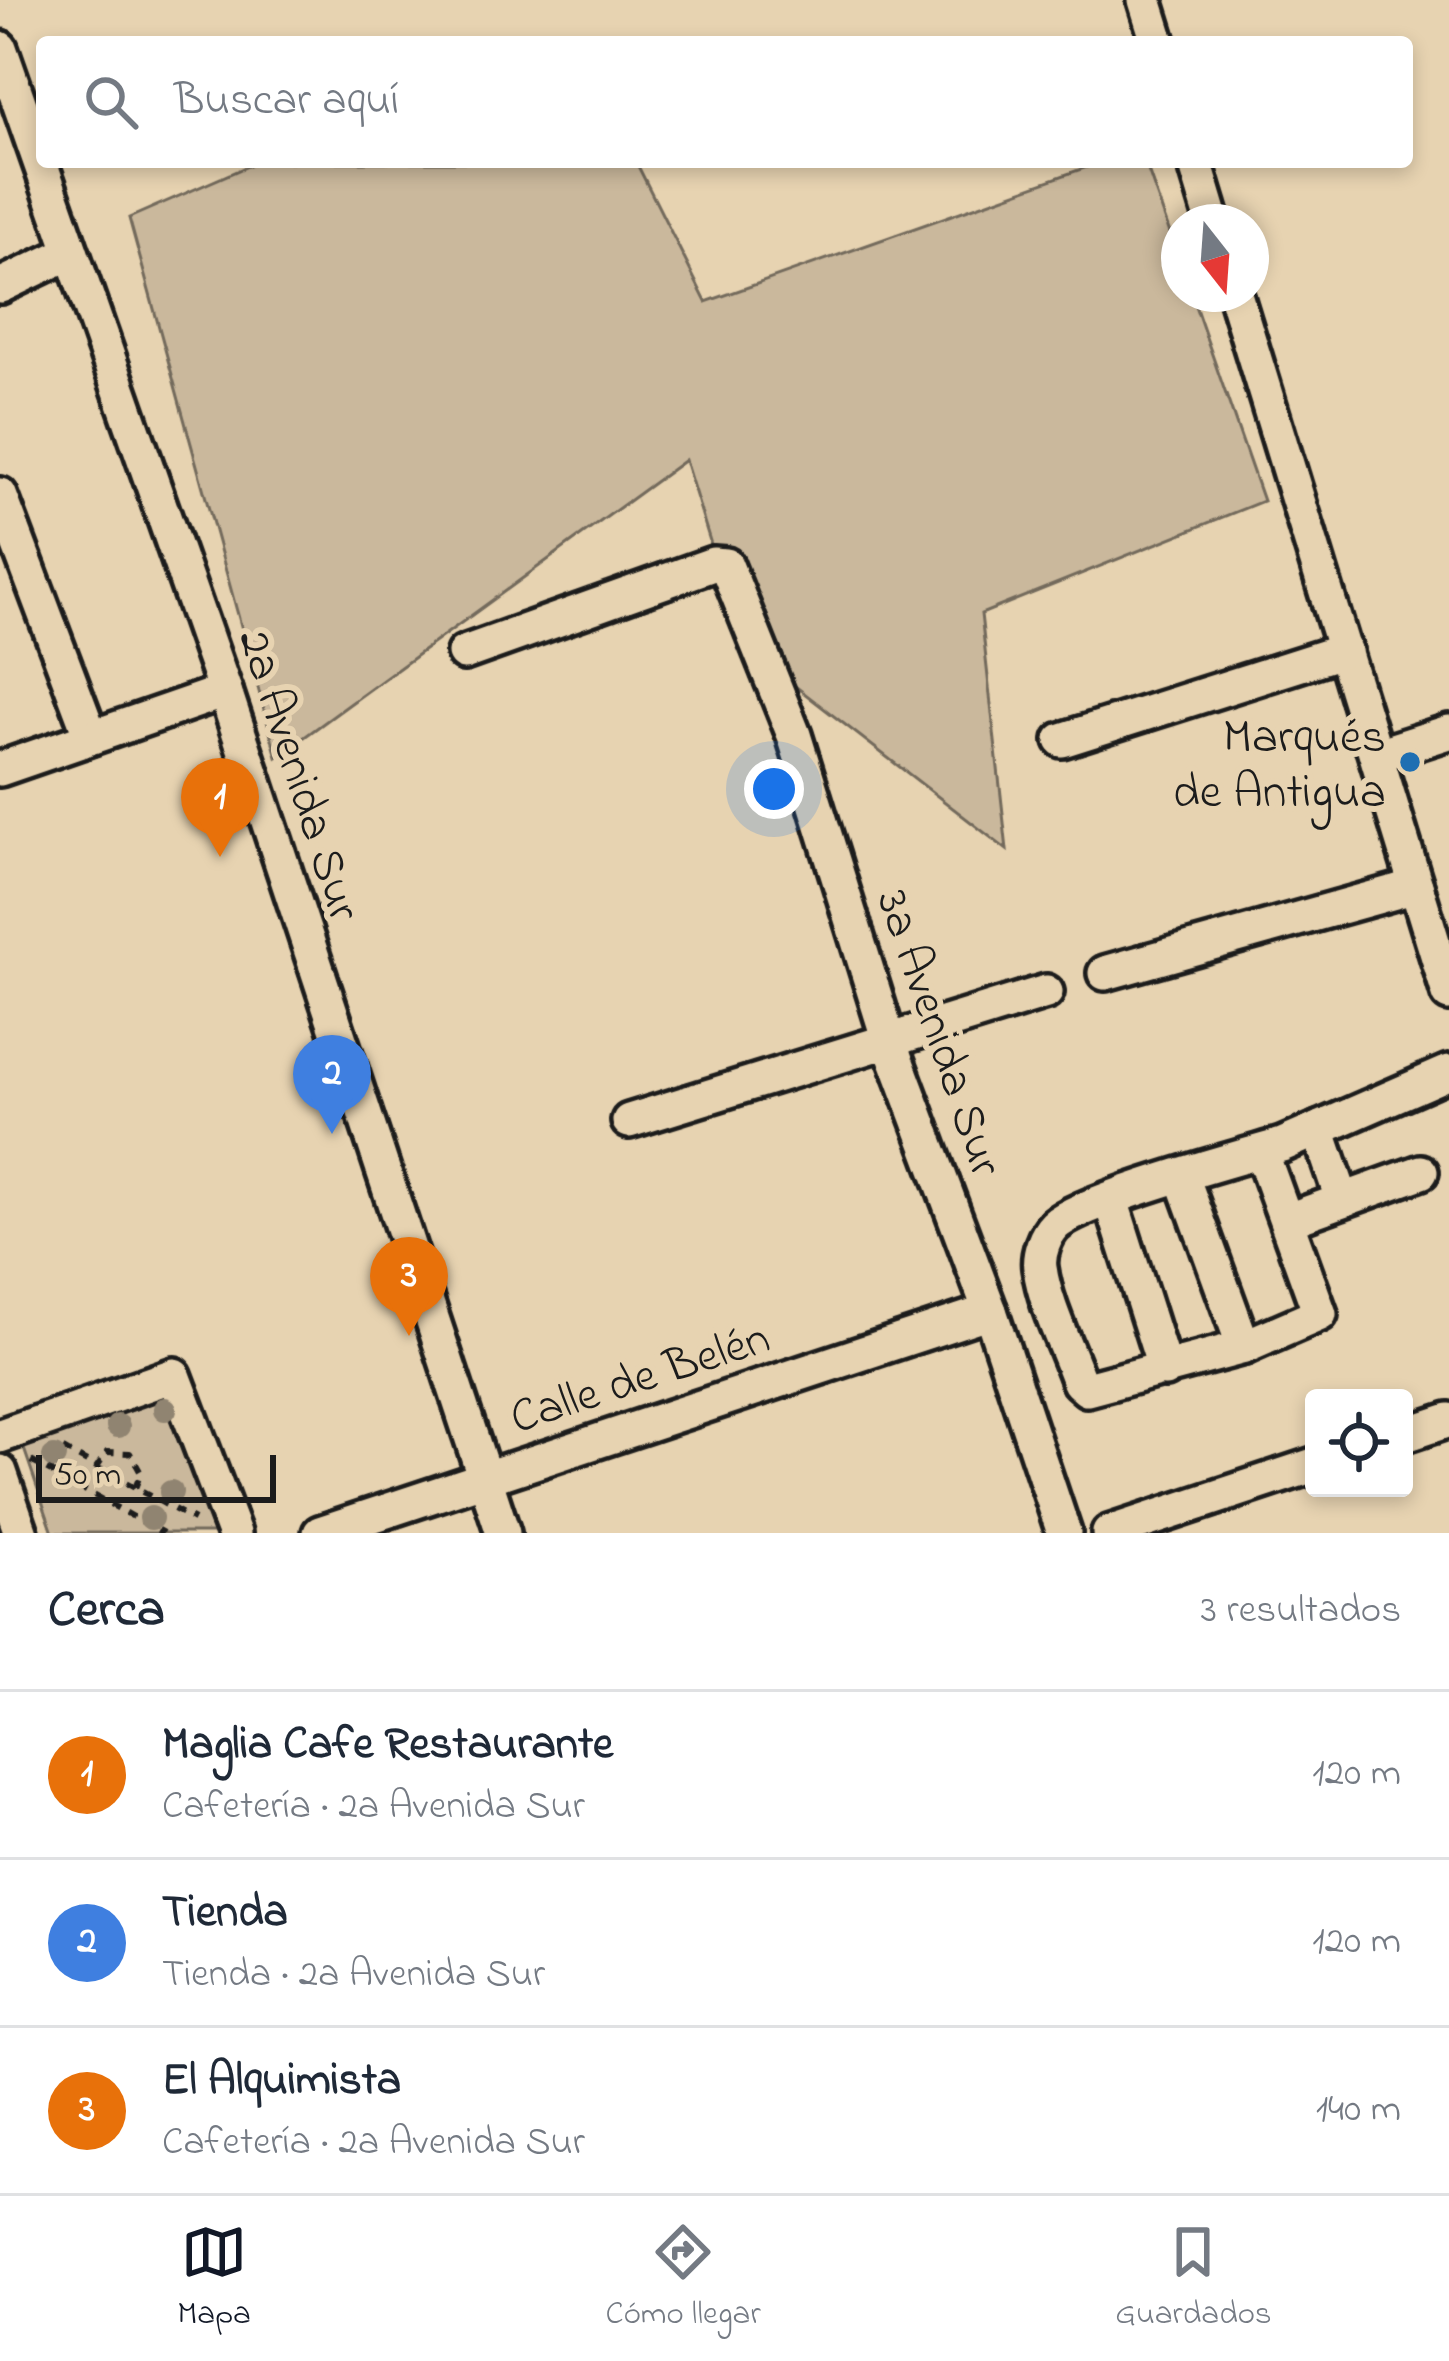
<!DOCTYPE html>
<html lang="es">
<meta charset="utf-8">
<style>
:root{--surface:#fff;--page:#f2f2f3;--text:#1f2937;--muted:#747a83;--line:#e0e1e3;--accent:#111827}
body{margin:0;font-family:"Indie Flower",sans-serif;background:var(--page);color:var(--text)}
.controls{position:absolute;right:36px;bottom:36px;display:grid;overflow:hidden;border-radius:12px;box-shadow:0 6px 18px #0003}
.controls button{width:108px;height:108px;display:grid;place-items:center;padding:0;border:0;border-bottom:3px solid var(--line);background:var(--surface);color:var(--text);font:60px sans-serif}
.compass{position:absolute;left:1161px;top:204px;width:108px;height:108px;border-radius:50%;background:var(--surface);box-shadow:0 6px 18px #0003;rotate:163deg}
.scale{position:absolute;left:36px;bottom:30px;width:240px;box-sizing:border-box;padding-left:12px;border:6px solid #1c1c1c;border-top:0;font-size:33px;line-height:42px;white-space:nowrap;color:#1c1c1c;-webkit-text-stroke:9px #e7d3b1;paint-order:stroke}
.you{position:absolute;left:774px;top:789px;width:42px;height:42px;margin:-30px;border:9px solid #fff;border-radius:50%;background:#1a73e8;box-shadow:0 0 0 18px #1a73e833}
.badge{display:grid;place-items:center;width:78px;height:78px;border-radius:50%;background:var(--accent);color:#fff;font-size:39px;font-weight:700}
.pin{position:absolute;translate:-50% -99px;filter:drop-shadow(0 3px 6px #0008)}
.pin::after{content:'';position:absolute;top:63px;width:42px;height:36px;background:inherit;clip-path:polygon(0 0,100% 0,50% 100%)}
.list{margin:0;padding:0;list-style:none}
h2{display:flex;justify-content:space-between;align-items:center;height:156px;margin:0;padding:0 48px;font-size:51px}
h2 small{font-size:39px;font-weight:400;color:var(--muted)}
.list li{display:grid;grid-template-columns:78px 1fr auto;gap:36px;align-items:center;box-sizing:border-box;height:168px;padding:0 48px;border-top:3px solid var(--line)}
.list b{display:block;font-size:45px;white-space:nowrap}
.list p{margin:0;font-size:39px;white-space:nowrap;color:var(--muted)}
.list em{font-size:39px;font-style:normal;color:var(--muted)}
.icon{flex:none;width:66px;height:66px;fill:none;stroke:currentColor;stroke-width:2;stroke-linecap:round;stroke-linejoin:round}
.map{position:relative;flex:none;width:1449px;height:1533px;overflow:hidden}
.search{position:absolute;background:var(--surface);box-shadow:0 6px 18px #0003;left:36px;right:36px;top:36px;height:132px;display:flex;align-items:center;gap:30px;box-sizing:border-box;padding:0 42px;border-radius:12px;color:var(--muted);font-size:45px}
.sheet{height:660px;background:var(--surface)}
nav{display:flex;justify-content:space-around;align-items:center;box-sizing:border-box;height:168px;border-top:3px solid var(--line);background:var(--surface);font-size:33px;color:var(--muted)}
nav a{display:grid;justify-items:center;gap:6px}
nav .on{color:var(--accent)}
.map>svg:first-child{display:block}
.green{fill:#cab89c;stroke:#736a5c;stroke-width:3}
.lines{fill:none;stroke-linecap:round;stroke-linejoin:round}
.minor-casing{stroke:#1c1c1c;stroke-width:42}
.path{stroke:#1c1c1c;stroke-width:6;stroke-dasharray:9 9;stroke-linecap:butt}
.minor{stroke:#e7d3b1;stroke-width:33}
.tree{fill:#908471}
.poi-dot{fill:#1f6fb2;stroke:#e7d3b1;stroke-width:4.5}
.labels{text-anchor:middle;stroke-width:12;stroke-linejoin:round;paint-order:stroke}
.poi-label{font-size:48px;fill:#1c1c1c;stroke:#e7d3b1;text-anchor:end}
.street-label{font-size:48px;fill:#1c1c1c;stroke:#e7d3b1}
</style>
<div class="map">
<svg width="1449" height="1533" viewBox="0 0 1449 1533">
<rect width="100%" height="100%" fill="#e7d3b1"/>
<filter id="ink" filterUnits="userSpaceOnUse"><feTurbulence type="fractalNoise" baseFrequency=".00833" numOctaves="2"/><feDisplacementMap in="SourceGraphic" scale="24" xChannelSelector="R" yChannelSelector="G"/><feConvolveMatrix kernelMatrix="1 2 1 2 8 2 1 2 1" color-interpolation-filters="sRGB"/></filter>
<g filter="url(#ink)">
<g class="green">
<path d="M257,162H636L706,302L1101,162H1145L1179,259V294H1191L1263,501L981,614L1007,850L742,645L685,460L277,757L129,218Z"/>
<path d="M170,1385L222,1533H53L20,1437Z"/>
</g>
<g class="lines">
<defs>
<g id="minor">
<path d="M1145,0L1158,42"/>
<path d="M0,48L225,691L503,1533"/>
<path d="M1195,162L1213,222"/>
<path d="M0,286L71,252"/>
<path d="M1235,294L1449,994"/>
<path d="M0,495L91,737"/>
<path d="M464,653L713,564L726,565L794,735L889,1041L990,1311L1064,1533"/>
<path d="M1062,740L1345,650"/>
<path d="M1377,755L1449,732"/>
<path d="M0,769L225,691"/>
<path d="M1105,973L1416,886"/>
<path d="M629,1121L1046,992"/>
<path d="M1318,1129L1342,1199"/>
<path d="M1261,1151L1320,1314L1244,1347L1087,1389L1079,1382C1067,1347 1045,1305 1040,1268C1038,1254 1045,1235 1055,1225C1082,1200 1238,1158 1282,1145L1449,1072"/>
<path d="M1182,1176L1244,1347"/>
<path d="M1111,1200L1165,1370"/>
<path d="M1288,1220L1421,1172"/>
<path d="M1404,1435L1449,1420"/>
<path d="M0,1436L174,1375L234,1533"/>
<path d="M0,1472L21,1533"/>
<path d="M320,1533L990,1311"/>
<path d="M1109,1533L1314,1465"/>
</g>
</defs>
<use href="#minor" class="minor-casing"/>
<g class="path">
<path d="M63,1449L194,1520"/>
<path d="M31,1461L163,1533"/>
<path d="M96,1468L107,1452L130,1453L141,1473L135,1488"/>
</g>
<use href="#minor" class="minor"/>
</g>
<g class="tree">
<circle cx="165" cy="1409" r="12"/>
<circle cx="118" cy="1426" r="12"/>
<circle cx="54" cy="1457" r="12"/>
<circle cx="171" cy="1492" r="12"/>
<circle cx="151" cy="1518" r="12"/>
</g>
</g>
<circle class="poi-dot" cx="1410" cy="762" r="12"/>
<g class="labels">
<g class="poi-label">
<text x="1386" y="751">Marqués<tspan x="1386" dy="55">de Antigua</tspan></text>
</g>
<g class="street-label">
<text transform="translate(302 774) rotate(72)" y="17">2a Avenida Sur</text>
<text transform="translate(942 1032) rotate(71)" y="17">3a Avenida Sur</text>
<text transform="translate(639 1375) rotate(-18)" y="17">Calle de Belén</text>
</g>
</g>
</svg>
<div class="controls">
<button><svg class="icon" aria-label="locate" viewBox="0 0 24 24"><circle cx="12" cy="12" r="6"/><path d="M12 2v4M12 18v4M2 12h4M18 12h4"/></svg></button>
</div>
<svg class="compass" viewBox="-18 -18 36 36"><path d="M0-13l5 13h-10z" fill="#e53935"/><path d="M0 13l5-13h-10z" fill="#747a83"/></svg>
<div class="scale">50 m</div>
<div class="you"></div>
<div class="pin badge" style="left:220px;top:857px;background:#e8710a">1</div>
<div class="pin badge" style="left:332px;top:1134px;background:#3f7fe0">2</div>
<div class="pin badge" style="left:409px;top:1336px;background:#e8710a">3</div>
<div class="search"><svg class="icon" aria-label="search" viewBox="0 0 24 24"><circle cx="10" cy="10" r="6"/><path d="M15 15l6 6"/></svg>Buscar aquí</div>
</div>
<section class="sheet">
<h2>Cerca<small>3 resultados</small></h2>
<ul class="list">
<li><span class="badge" style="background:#e8710a">1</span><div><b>Maglia Cafe Restaurante</b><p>Cafetería · 2a Avenida Sur</p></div><em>120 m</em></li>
<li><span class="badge" style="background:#3f7fe0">2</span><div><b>Tienda</b><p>Tienda · 2a Avenida Sur</p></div><em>120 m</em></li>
<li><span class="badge" style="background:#e8710a">3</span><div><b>El Alquimista</b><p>Cafetería · 2a Avenida Sur</p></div><em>140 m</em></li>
</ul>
</section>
<nav>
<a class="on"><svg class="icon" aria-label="map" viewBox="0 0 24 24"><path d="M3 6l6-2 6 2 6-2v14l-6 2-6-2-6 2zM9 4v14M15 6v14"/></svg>Mapa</a>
<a><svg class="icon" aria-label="directions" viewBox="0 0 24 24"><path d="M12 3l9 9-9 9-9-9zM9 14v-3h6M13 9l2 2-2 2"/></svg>Cómo llegar</a>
<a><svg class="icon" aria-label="saved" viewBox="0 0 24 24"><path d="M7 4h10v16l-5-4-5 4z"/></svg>Guardados</a>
</nav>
